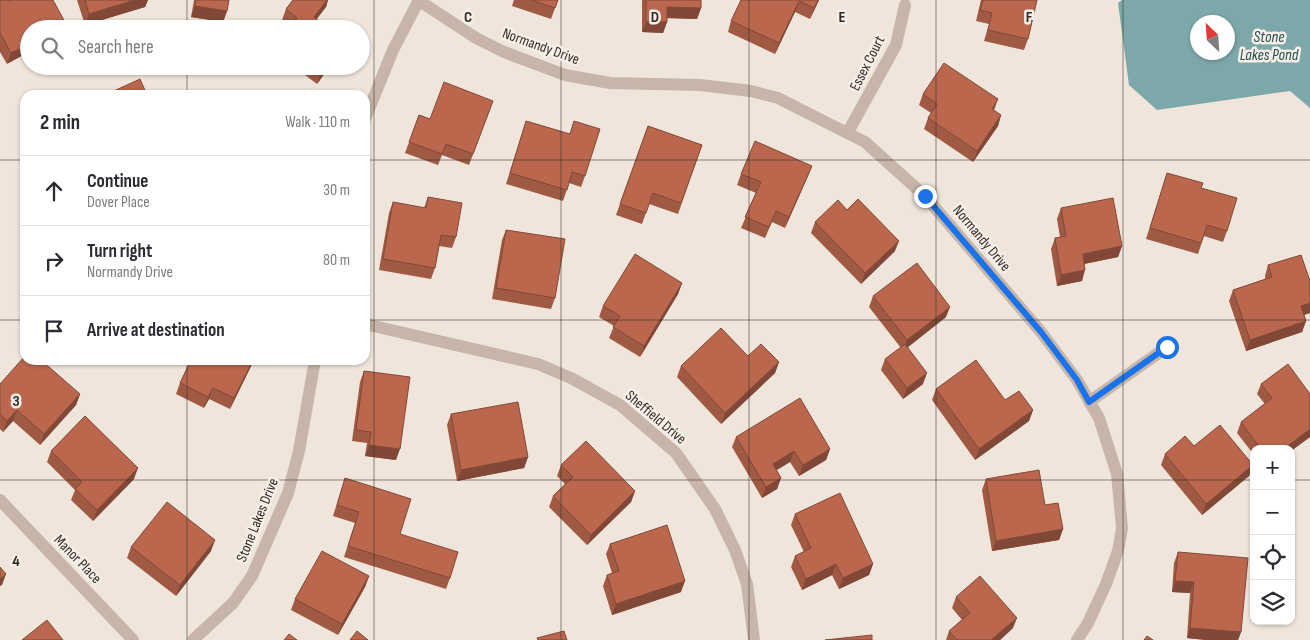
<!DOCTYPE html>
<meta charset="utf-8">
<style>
:root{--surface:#fff;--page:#f7f7f7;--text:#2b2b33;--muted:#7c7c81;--line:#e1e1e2}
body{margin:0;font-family:"Sofia Sans Condensed",sans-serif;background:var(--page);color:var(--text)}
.controls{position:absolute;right:15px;bottom:15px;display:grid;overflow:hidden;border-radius:10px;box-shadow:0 1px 4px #0004}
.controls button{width:45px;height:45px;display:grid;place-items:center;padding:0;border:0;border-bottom:1px solid var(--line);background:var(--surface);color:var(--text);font:25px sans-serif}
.compass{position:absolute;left:1190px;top:15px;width:45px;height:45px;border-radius:50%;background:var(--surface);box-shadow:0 1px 4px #0004;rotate:335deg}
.stop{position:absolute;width:15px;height:15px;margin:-11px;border:4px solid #1a73e8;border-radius:50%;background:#fff}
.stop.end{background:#1a73e8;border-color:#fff;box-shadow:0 1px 5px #0008}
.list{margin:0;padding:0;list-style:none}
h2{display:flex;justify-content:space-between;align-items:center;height:65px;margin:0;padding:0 20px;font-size:21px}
h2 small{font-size:16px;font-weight:400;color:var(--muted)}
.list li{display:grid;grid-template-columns:32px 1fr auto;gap:15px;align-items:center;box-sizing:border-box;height:70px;padding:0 20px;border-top:1px solid var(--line)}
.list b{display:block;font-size:19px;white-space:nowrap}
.list p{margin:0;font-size:16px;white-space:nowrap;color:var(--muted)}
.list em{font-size:16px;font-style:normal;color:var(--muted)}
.icon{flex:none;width:28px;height:28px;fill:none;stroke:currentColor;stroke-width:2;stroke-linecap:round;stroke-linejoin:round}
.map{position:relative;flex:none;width:1310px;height:640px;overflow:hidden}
.search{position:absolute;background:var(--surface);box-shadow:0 1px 4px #0004;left:20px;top:20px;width:350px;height:55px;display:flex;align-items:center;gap:12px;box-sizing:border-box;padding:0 18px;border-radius:28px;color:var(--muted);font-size:19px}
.panel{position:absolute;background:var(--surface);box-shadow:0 1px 4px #0004;left:20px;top:90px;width:350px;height:275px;border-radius:15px}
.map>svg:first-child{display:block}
.water{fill:#7da8a9;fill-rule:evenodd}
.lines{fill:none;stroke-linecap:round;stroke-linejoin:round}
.street{stroke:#c6b5a8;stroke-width:12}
.wall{fill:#a05943}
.shaded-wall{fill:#824837}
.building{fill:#ba674e;stroke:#824837}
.route{stroke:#1a73e8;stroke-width:6}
.grid{fill:none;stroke:#332b27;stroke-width:1;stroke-opacity:0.55}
.labels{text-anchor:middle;stroke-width:5;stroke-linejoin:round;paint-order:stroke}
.street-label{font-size:15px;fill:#332b27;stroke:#f7efe7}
.water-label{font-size:16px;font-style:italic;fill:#214e51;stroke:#f7efe7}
.grid-label{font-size:16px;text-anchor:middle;font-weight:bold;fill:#332b27;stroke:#f7efe7;stroke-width:5;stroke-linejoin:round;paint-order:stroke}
</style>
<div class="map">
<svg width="1310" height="640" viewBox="0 0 1310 640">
<rect width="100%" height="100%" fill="#efe5db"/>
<path class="water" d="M1122,0H1310V108L1290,91L1157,110L1129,85L1118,3ZM1198,22H1228V52H1198Z"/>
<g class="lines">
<g class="street">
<path d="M418,0L476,38L504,52L565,75L610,83L700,85L751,91L778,98L865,142L925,196L1041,332L1077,380L1099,418L1117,474L1122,528L1118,551L1106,584L1088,623L1077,640"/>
<path d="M365,119L393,50L419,0"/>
<path d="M848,132L896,45L905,5"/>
<path d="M365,324L538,364L571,378L620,405L676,453L715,509L735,550L747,584L754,640"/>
<path d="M1089,402L1167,347"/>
<path d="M0,500L133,640"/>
<path d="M193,640L233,603L252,576L288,493L299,451L315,360"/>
</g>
</g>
<g class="wall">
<path d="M0,0L9,1L66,24L64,29H29L7,64L0,52Z"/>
<path d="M77,0H148L145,7L85,25Z"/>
<path d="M194,0H229L227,11L223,22L191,17Z"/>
<path d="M293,0H328L326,7L316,19L291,27L282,20L286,9Z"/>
<path d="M514,0H558L551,19L512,6Z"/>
<path d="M642,0H701V8L697,19L667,18V22L663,33L642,32Z"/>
<path d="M741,0H819L810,19L795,12L775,54L728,32L731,21Z"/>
<path d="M981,0H1037L1028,39L1024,50L984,41L989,24L976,21Z"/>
<path d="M293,66H330L317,84Z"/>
<path d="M923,94L994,110L1001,115L998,126L973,162L924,129L928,118L931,113L919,105Z"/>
<path d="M493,101L469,165L442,155L438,165L405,153L419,115L430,119Z"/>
<path d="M526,121L570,134L574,121L585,176L581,187L569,183L563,201L506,184Z"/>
<path d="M648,126L702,145L678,214L649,204L642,224L616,215Z"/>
<path d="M812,166L785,228L772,222L765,238L741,228L756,193L737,185L741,174Z"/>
<path d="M1167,173L1201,188L1227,231L1223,242L1204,236L1198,254L1146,239Z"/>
<path d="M428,197L456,237L452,248L439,246L435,268L431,279L379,270L389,213L393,202L424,208Z"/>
<path d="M1061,208L1122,246L1118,257L1084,264L1082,281L1057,286L1051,249L1055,238L1060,237L1057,219Z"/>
<path d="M847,210L895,251L861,284L811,233L815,222Z"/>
<path d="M506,230L555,298L551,309L492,299L502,240Z"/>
<path d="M1268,265L1310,313L1304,315L1306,321L1302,332L1246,351L1229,301L1233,290L1265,279V276Z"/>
<path d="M682,283L678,294L640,357L609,338L614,326L599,317L603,306Z"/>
<path d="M873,296L946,317L908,347L923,384L903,399L881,370L885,359L901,348L869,307Z"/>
<path d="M748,356L779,362L775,373L721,424L677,377L681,366Z"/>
<path d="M191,360H254L230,409L209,399L204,408L176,394L180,383Z"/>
<path d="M364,371L396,460L365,456L367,443L352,441L360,382Z"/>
<path d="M0,384L80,394L76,405L40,445L13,421L3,432L0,429Z"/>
<path d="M1261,384L1310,437L1291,451V449H1254V455L1237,433L1241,422L1265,404L1257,394Z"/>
<path d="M936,389L1005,400L1033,410L1029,421L975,460L932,400Z"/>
<path d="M451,414L528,457L524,468L457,481L447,425Z"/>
<path d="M736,437L830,449L826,460L799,476L790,462L776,470L781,478L777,489L762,498L732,447Z"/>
<path d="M1194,446L1253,465L1249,476L1202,515L1161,465L1165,454Z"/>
<path d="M51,451L134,479L93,521L71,500L75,490L47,462Z"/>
<path d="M561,465L635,491L631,502L587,545L549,507L553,496L565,484L557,476Z"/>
<path d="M345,478L400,534L450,578L446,589L344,557L355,523L333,516Z"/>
<path d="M986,479L1045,505L1063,529L1059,540L992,551L982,490Z"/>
<path d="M795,514L873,564L869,575L839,589L832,575L802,590L791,567L795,556L804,552L791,525Z"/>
<path d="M610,544L681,592L612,615L603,586L607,575L612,573L606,554Z"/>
<path d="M131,547L211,551L176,596L127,558Z"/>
<path d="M1178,552L1241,632L1238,640H1206L1187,638L1190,593L1172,592L1174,563Z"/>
<path d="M369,576L365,587L338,635L291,610L295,599Z"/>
<path d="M956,597L1013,628L1000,640H946L949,631L962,620L952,608Z"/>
</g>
<g class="shaded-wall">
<path d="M135,0H148L145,7L85,25L89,14Z"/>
<path d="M327,0H328L326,7L310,28L314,17Z"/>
<path d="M818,0H819L810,19L814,8Z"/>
<path d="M799,1L795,12L775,54L779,43Z"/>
<path d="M195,6L227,11L223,22L191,17Z"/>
<path d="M667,7L701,8L697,19L663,18Z"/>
<path d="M646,22H667L663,33L642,32Z"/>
<path d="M66,24L64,29H57Z"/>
<path d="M29,44V52L7,64L11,53Z"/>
<path d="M325,66H330L317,84L321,73Z"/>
<path d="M998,99L994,110L992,109Z"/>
<path d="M1001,115L998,126L973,162L977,151Z"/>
<path d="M812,166L808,176L785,228L789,217Z"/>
<path d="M899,241L895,251L861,284L865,273Z"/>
<path d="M1122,246L1118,257L1079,265L1083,254Z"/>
<path d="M1085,270L1082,281L1057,286L1061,275Z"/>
<path d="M682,283L678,294L640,357L644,346Z"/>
<path d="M1310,303V313L1297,317L1301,306Z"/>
<path d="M950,307L946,317L903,351L907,340Z"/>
<path d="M1306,321L1302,332L1246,351L1250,340Z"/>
<path d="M253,360H254L230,409L234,398Z"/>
<path d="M779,362L775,373L721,424L725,413Z"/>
<path d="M927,373L923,384L903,399L907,388Z"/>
<path d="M213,388L209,399L204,408L208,397Z"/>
<path d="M80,394L76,405L40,445L44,434Z"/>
<path d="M17,410L13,421L3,432L7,421Z"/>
<path d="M1033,410L1029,421L975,460L979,449Z"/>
<path d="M1310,429V437L1291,451V449H1284Z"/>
<path d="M369,445L400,449L396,460L365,456Z"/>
<path d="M830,449L826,460L799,476L803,465Z"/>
<path d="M794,451L790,462L769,475L773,464Z"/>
<path d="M528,457L524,468L457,481L461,470Z"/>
<path d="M1253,465L1249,476L1202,515L1206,504Z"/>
<path d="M138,468L134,479L93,521L97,510Z"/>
<path d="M781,478L777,489L762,498L766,487Z"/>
<path d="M635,491L631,502L587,545L591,535Z"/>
<path d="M1063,529L1059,540L992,551L996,541Z"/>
<path d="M215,540L211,551L176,596L180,585Z"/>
<path d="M836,564L832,575L802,590L806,579Z"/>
<path d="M873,564L869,575L839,589L843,578Z"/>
<path d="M6,574L2,585L0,586V579Z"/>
<path d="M369,576L365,587L338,635L342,624Z"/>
<path d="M685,581L681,592L612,615L616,604Z"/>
<path d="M1175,581L1194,582L1190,593L1172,592Z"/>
<path d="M1017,618L1013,628L1000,640H991Z"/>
<path d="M1190,628L1241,632L1238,640H1206L1187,638Z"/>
</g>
<g class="building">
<path d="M0,0H8L9,1L10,0H53L66,24L57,29H29V44L11,53L0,33Z"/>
<path d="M85,0H135L89,14Z"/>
<path d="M196,0H229L227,11L195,6Z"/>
<path d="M293,0H327L314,17L329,29H289L297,18L286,9Z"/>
<path d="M531,0H558L555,8Z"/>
<path d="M646,0H701V8L667,7V22H646Z"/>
<path d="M741,0H818L814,8L799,1L779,43L731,21Z"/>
<path d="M983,0H1037L1028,39L988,30L992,13L980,10Z"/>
<path d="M944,63L998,99L992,109L1001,115L977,151L928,118L937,104L923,94Z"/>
<path d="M312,66H325L321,73Z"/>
<path d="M140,79L147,95H105Z"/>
<path d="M444,82L493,101L473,154L446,144L442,154L409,142L419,115L430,119Z"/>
<path d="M526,121L570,134L574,121L600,129L585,176L572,172L567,190L510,173Z"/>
<path d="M648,126L702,145L681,203L653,193L646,213L620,204Z"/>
<path d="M755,141L812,166L789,217L776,211L769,227L745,217L761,182L741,174Z"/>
<path d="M1167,173L1203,183L1201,188L1237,198L1227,231L1207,225L1201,243L1150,228Z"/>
<path d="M428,197L462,203L456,237L441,235L435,268L383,259L393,202L426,208Z"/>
<path d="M1113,198L1122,246L1083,254L1085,270L1061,275L1055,238L1066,236L1061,208Z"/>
<path d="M858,199L899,241L865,273L815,222L838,200L847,210Z"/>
<path d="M506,230L565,239L555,298L496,288Z"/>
<path d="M635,254L682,283L644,346L613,327L620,316L603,306Z"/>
<path d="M1301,255L1310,281V303L1301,306L1306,321L1250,340L1233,290L1272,277L1268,265Z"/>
<path d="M917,263L950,307L907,340L873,296Z"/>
<path d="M721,328L748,356L761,344L779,362L725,413L681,366Z"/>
<path d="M905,344L927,373L907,388L885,359Z"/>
<path d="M25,356V360H41L80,394L44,434L17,410L7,421L0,414V384Z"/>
<path d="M191,360H253L234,398L213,388L208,397L180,383Z"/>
<path d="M976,360L1005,400L1019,391L1033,410L979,449L936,389Z"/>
<path d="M1288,364L1310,394V429L1284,449H1261L1241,422L1272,398L1261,384Z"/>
<path d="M364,371L410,377L400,449L369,445L371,432L356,430Z"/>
<path d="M800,398L830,449L803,465L794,451L773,464L781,478L766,487L736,437Z"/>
<path d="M518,402L528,457L461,470L451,414Z"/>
<path d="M85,416L138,468L97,510L75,489L82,482L51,451Z"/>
<path d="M1220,425L1253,465L1206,504L1165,454L1185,436L1194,446Z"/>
<path d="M586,441L635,491L591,535L553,496L573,477L561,465Z"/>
<path d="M1039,470L1045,505L1058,503L1063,529L996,541L986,479Z"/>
<path d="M345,478L411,499L400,534L458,552L450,578L348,546L359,512L337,505Z"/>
<path d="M840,493L873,564L843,578L836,564L806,579L795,556L811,548L795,514Z"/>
<path d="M167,502L215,540L180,585L131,547Z"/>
<path d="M667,525L685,581L616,604L607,575L619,571L610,544Z"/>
<path d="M322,551L369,576L342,624L295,599Z"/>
<path d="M1178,552L1248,558L1241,632L1190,628L1194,582L1175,581Z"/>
<path d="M0,567L6,574L0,579Z"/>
<path d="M980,576L1017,618L991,640H957L949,631L970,613L956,597Z"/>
<path d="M47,620L63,640H22Z"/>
<path d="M357,631L368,640H350Z"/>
<path d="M564,631L567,640H538L537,638Z"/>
<path d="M289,634L297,640H284Z"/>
<path d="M872,635V640H825Z"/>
<path d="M1147,636L1153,640H1144Z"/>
</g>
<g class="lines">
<path class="route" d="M925,196L1041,332L1077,380L1089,402L1167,347"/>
</g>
<path class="grid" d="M187,0V29M374,0V640M561,0V640M749,0V640M936,0V640M1123,0V640M187,66V95M0,160H25M365,160H1310M0,320H25M365,320H1310M187,360V640M0,480H1254M1291,480H1310"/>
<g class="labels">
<g class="street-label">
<text transform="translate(541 46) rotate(20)" y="5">Normandy Drive</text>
<text transform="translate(867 63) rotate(-63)" y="5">Essex Court</text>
<text transform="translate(982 238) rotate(50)" y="5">Normandy Drive</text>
<text transform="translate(656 417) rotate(40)" y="5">Sheffield Drive</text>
<text transform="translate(257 520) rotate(-68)" y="5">Stone Lakes Drive</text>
<text transform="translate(78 559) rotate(46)" y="5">Manor Place</text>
</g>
<g class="water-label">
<text x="1269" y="42">Stone<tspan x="1269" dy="18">Lakes Pond</tspan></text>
</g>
</g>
<g class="grid-label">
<text x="468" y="22">C</text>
<text x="655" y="22">D</text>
<text x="842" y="22">E</text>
<text x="1029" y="22">F</text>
<text x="16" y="406">3</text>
<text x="16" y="566">4</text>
</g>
</svg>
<div class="controls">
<button>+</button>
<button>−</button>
<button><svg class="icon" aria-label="locate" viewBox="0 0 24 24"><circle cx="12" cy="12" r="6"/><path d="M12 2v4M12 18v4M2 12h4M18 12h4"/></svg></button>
<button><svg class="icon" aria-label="layers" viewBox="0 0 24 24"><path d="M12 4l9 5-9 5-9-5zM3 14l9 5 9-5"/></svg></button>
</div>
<svg class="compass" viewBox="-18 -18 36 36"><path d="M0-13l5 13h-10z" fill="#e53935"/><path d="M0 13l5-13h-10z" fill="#7c7c81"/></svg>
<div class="stop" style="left:1167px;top:347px"></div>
<div class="stop end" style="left:925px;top:196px"></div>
<div class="search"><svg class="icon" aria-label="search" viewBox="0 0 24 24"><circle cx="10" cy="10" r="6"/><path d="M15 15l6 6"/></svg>Search here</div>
<section class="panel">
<h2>2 min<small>Walk · 110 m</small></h2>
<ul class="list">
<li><svg class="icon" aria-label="ahead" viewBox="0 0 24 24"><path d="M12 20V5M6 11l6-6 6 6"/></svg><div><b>Continue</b><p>Dover Place</p></div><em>30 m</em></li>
<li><svg class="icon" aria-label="right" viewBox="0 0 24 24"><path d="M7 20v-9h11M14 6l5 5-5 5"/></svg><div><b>Turn right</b><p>Normandy Drive</p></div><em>80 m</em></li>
<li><svg class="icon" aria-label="arrive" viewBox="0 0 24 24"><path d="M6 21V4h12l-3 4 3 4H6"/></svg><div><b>Arrive at destination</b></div></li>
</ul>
</section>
</div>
